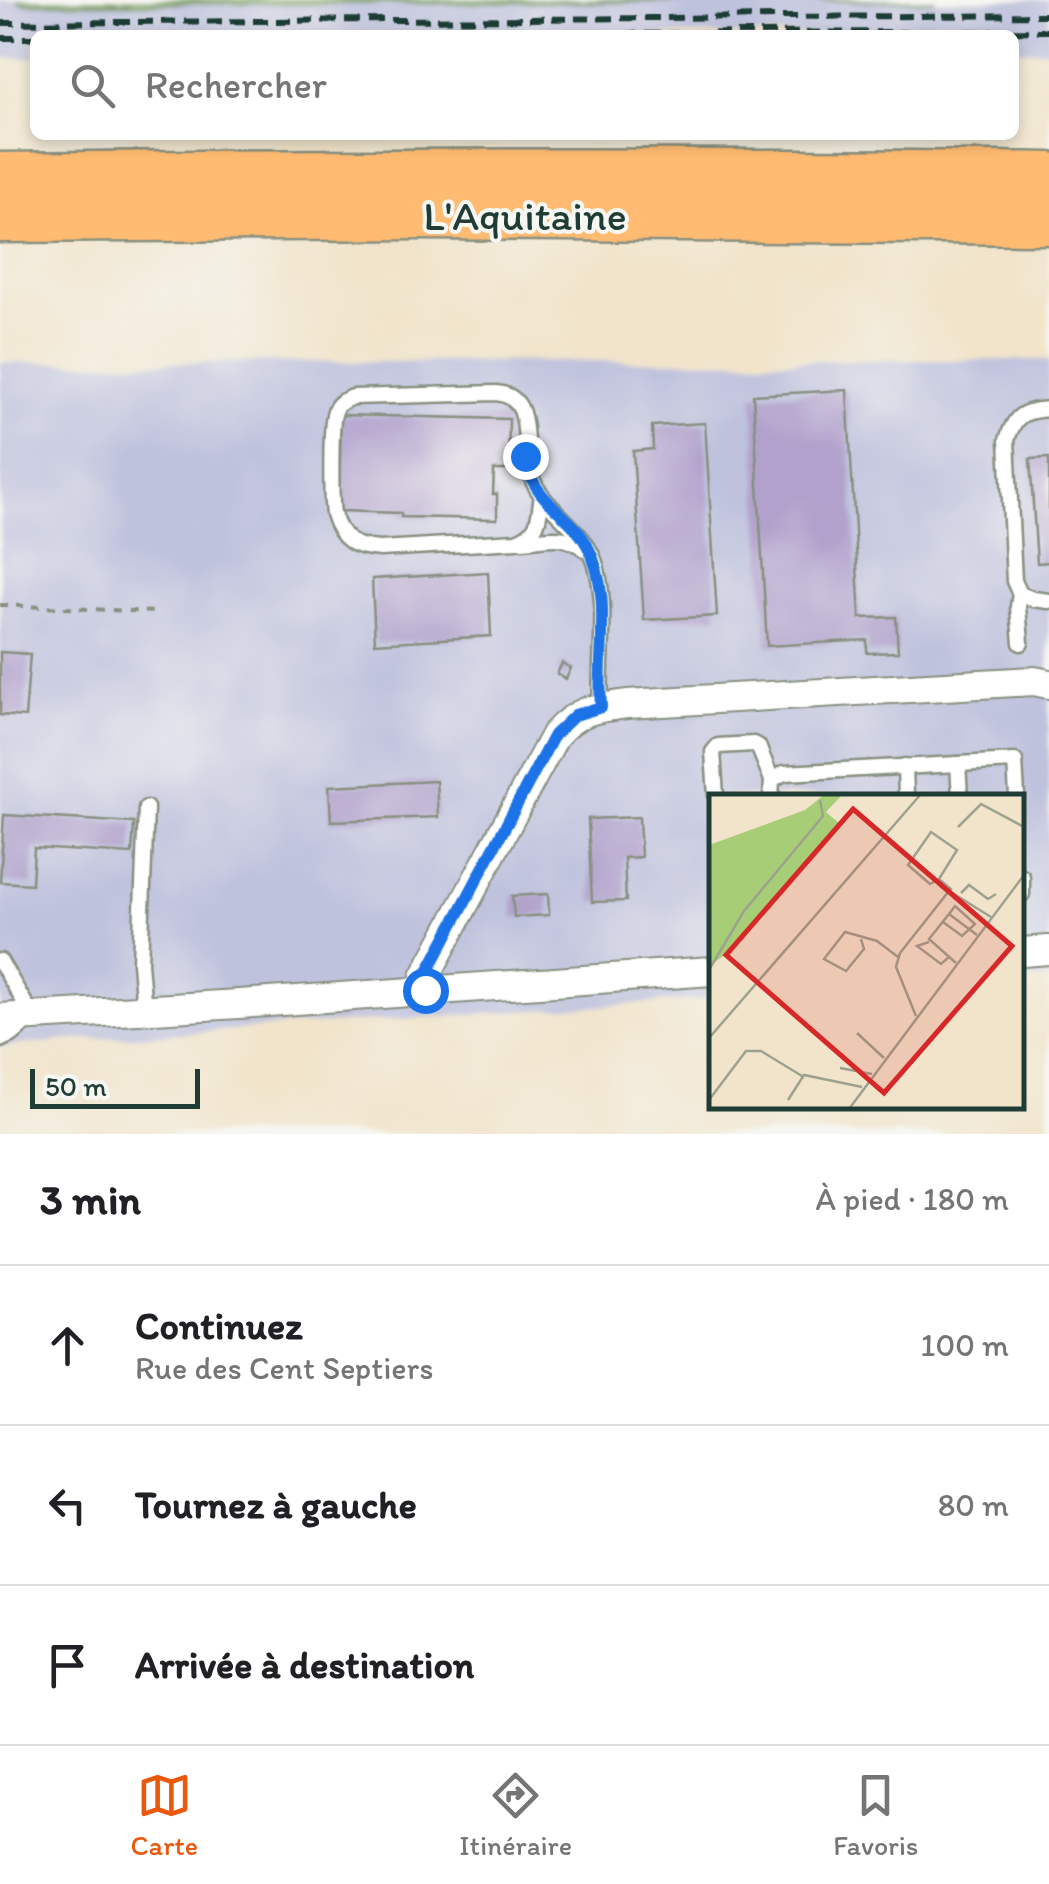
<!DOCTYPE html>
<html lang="fr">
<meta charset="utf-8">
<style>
:root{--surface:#fff;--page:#f6f6f6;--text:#202124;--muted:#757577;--line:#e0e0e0;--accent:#ea580c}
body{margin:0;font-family:Itim,sans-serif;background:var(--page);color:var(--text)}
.scale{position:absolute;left:30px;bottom:25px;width:170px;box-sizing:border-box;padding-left:10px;border:5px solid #1f3d34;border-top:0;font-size:28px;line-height:35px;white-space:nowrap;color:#1f3d34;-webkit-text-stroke:8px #f6f6f2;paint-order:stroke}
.stop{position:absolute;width:30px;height:30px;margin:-22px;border:8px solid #1a73e8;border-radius:50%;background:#fff}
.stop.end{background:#1a73e8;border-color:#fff;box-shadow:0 2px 10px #0008}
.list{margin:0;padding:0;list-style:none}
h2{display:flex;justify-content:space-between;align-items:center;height:130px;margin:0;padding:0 40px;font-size:42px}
h2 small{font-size:32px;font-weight:400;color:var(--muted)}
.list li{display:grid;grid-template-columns:65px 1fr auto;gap:30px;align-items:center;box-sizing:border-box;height:160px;padding:0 40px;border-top:2px solid var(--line)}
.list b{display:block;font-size:38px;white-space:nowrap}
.list p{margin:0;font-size:32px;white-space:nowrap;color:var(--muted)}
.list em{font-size:32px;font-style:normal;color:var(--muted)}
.icon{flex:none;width:55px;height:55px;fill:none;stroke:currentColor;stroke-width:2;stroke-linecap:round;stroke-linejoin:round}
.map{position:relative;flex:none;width:1049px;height:1134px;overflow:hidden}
.search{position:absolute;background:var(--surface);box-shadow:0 5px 15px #0003;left:30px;right:30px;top:30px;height:110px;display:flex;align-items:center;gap:25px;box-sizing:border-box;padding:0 35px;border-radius:15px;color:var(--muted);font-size:38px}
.sheet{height:610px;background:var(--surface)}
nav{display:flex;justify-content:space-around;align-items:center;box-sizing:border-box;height:140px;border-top:2px solid var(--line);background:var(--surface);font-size:28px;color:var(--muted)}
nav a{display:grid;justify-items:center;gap:5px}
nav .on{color:var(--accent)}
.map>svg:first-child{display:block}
.industrial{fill:#bfc2dd}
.green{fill:#a8cd77;stroke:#648556;stroke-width:2.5}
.building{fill:#b1a1cc}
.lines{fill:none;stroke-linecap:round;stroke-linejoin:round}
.lane-casing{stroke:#889080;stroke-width:19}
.street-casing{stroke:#889080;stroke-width:32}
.highway-casing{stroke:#889080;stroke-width:55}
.path{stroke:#889080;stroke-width:4;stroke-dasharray:8 8;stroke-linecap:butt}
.lane{stroke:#fff;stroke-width:14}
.street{stroke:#fff;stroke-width:28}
.highway{stroke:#ffbb71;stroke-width:50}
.rail{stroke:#1f3d34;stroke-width:6;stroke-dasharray:15 8;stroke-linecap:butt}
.route{stroke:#1a73e8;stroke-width:12}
.labels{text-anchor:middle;stroke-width:8;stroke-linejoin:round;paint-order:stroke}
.street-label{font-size:42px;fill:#1f3d34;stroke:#f6f6f2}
.inset-road{fill:none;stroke:#9da18f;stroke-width:2.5}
.view{fill:#d62828;fill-opacity:0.15;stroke:#d62828;stroke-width:5}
.inset-edge{fill:none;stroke:#1f3d34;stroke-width:5}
</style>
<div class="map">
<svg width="1049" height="1134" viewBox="0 0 1049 1134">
<rect width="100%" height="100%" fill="#f6f6f2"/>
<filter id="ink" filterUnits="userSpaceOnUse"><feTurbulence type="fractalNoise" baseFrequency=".01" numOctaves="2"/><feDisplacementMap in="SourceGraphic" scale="20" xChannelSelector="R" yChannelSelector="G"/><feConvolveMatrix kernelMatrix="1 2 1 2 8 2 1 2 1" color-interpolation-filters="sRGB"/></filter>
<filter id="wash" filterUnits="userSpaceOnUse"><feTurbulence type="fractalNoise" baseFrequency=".0048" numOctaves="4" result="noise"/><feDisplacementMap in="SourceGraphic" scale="40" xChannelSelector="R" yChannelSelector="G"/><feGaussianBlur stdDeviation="2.25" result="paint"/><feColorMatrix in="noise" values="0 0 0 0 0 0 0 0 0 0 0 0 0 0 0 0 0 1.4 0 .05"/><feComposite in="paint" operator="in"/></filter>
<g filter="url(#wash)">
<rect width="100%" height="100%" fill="#f1e4cb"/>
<g class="industrial">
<path d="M0,0H18L21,3L332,4L1049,0V50H1014V35H35V58H0Z"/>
<path d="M1049,360V978L1022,980V796H712L711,999L59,1041L0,1047V363Z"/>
</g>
<path class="green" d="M18,0H936L332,4L21,3Z"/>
<g id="blocks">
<g class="building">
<path d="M847,390L860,618L896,617L898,652L867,653V640L767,646L753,395Z"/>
<path d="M341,415L509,419L508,470H494L493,494H497V519L401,517V513L339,511Z"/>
<path d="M705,423L717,616L644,620L633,451L653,449L652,426Z"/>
<path d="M1049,458V562L1037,563L1030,459Z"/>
<path d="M488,572L491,636L375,643L372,579Z"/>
<path d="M0,652L30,654L25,717L0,715Z"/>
<path d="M562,663L571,668L566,679L557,674Z"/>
<path d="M436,781L438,817L331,821L329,786Z"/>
<path d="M4,815L134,823L132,854L34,848L32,884L0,882Z"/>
<path d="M639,817L641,857L624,858L626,901L592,902L588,819Z"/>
<path d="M548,894L549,915L514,917L512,896Z"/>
</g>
</g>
</g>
<g filter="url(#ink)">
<use href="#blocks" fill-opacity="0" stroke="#889080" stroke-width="2.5"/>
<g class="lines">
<defs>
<g id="lane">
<path d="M1049,409C1023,411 1015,414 1007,440L1014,581L1020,594L1033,599L1049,601"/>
<path d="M542,495C538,518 541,532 516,541L380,549C370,548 358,547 350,541C342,535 336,524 333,514C331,501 330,422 335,411C338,402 345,400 353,397L496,393C537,396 520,448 531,476C544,512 587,528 597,569C608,614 598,662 601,707"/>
<path d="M522,541C548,539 564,532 586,550"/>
<path d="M1020,594L1018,607L1021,643"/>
<path d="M958,764L1015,761L1017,796"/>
<path d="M905,766L906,796"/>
<path d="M716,796L713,752L718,746L754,744L758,746L772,780"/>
<path d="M771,796L772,780L784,773L958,764L960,796"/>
<path d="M1022,877V894"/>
<path d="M0,961L33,1017L13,1034L0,1040"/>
<path d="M144,1010L140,963L146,808"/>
</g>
<g id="street">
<path d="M1022,952L1049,950"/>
<path d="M425,990V977L555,735C577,710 594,708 627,704L1034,681L1049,684"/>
<path d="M0,1018L239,1004L712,971"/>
</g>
<g id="highway">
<path d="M0,178C350,174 699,172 1049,178"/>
<path d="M0,217L420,214L1049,219"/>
</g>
</defs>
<use href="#lane" class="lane-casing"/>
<use href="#street" class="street-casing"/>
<use href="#highway" class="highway-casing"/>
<path class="path" d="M0,605L155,612"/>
<use href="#lane" class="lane"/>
<use href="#street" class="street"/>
<use href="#highway" class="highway"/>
<g class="rail">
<path d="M0,23L1049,15"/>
<path d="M461,35L1049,31"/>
<path d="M0,38H35"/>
</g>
</g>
</g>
<g class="lines" filter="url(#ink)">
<path class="route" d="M425,990V977L554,735L575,715L601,707C597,654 613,593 587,545C574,519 544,505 532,479C528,472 527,463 525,456"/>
</g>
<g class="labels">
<g class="street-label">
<text x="525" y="230">L'Aquitaine</text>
</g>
</g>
<g transform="translate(709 794)">
<rect width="315" height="315" fill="#f1e4cb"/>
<path d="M116,0H134L117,18L131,30L20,158L0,172V51L96,16Z" fill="#a8cd77"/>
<path class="inset-road" d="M249,33L272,10L315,33M230,85L248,56L222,38L199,71L221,90L230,85L243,96M252,99L260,91L279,105L287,100M234,128L253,142L266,130L246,112L240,120M152,145L155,155L137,177L115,165L136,138L168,147L189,163M220,148L208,152L232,170L240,163M247,169L220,145L240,120L268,141M0,176L35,117L114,22L111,6M207,222L187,173L191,159L240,97L282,123M148,239L175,264M0,244L212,0M131,274L163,280M0,306L37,257H52L93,282M79,306L95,281L153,293M140,315L315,81"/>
<path class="view" d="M144,15L303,152L175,299L17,161Z"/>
<rect width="315" height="315" class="inset-edge"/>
</g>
</svg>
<div class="scale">50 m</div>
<div class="stop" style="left:425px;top:990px"></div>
<div class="stop end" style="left:525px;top:456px"></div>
<div class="search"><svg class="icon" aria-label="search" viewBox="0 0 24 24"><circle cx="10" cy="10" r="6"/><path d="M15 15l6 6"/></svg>Rechercher</div>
</div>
<section class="sheet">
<h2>3 min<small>À pied · 180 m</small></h2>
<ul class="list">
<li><svg class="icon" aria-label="ahead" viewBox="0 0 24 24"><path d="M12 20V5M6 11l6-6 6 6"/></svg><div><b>Continuez</b><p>Rue des Cent Septiers</p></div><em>100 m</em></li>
<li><svg class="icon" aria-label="left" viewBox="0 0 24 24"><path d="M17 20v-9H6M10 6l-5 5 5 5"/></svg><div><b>Tournez à gauche</b></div><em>80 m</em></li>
<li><svg class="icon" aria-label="arrive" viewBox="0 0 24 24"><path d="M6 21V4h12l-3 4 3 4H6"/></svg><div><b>Arrivée à destination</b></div></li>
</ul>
</section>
<nav>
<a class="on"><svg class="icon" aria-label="map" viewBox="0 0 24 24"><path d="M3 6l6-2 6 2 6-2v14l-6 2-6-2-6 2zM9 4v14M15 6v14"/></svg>Carte</a>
<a><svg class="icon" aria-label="directions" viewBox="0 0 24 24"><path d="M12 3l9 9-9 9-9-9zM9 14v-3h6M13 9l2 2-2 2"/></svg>Itinéraire</a>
<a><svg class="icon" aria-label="saved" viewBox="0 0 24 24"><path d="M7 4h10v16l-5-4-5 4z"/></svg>Favoris</a>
</nav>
